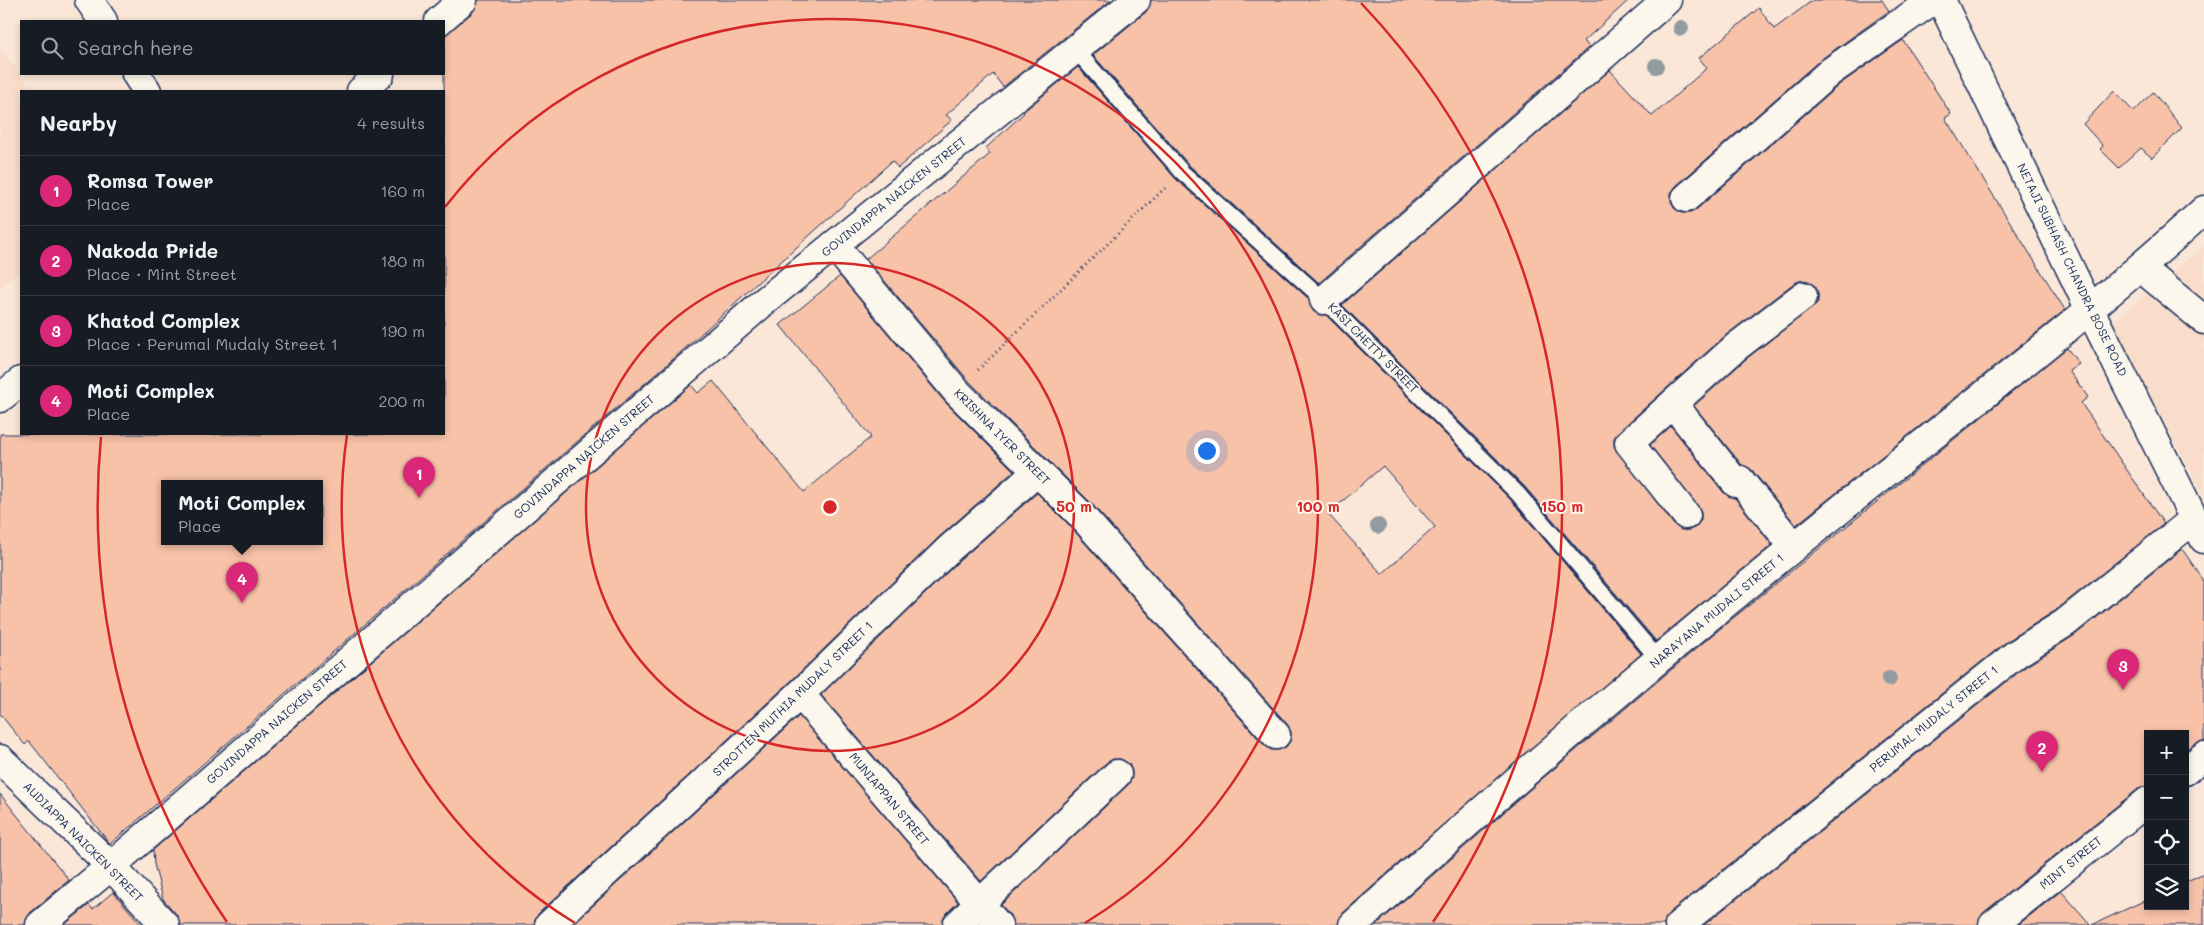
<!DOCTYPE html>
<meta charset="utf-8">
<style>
:root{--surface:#171b24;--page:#20242c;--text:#f1f3f6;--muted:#9ea1a6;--line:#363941;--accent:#db2777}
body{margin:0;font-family:Mali,sans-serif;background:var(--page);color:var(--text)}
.controls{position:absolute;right:15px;bottom:15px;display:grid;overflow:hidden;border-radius:0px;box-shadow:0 2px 8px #0003}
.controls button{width:45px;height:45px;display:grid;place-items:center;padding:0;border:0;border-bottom:1px solid var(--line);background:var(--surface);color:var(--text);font:25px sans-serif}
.you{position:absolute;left:1206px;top:450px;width:18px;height:18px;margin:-12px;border:4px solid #fff;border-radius:50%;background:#1a73e8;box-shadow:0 0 0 8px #1a73e833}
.badge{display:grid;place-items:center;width:32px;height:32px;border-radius:50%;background:var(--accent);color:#fff;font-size:16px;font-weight:700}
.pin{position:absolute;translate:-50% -41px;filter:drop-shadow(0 1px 2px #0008)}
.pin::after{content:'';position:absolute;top:26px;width:18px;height:15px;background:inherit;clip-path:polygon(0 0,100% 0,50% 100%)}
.popup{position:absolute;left:161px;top:480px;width:162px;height:65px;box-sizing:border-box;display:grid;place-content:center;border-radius:0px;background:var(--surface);filter:drop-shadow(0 1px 4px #0005);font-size:16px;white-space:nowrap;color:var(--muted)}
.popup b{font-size:19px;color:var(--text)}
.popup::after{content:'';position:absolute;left:50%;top:100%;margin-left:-10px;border:10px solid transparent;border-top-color:var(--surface)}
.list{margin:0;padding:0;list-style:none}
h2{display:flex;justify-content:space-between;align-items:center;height:65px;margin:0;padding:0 20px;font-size:21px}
h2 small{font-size:16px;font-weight:400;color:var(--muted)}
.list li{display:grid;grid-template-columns:32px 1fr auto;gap:15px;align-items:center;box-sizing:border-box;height:70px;padding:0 20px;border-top:1px solid var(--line)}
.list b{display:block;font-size:19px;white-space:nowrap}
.list p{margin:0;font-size:16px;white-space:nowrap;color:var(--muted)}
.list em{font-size:16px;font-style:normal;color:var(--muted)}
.icon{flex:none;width:28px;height:28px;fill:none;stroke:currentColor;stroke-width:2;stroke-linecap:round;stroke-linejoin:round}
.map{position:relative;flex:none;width:2204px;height:925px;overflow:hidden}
.search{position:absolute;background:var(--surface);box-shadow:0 2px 8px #0003;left:20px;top:20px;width:425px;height:55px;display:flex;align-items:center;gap:12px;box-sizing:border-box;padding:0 18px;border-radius:0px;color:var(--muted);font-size:19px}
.panel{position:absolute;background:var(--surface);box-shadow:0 2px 8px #0003;left:20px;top:90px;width:425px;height:345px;border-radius:0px}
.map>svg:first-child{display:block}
.built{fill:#f9dcca}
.building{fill:#f7c2a8;stroke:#1b2f5e;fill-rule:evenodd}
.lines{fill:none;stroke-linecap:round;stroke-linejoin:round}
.lane-casing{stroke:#1b2f5e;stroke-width:19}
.street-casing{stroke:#1b2f5e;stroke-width:31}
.secondary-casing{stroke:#1b2f5e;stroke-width:31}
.path{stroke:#1b2f5e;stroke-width:3;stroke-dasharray:1 4;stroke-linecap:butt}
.lane{stroke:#fbf7ec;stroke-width:15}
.street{stroke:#fbf7ec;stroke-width:28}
.secondary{stroke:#fbf7ec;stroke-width:28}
.tree{fill:#929ba0}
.ring{fill:none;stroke:#d62828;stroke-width:2.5}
.labels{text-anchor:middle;stroke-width:4;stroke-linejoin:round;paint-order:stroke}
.street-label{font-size:12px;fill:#1b2f5e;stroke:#fbf7ec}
.centre{fill:#d62828;stroke:#fbf7ec;stroke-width:2.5}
.ring-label{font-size:15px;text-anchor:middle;font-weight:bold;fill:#d62828;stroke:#fbf7ec;stroke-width:4;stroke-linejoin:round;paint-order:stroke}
</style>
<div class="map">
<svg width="2204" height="925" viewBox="0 0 2204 925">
<rect width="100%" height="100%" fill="#fae7d8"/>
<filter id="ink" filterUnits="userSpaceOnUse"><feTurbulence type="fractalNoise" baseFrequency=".02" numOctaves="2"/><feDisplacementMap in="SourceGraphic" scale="10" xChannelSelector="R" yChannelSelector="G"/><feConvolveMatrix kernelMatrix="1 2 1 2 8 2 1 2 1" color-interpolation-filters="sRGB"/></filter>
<g filter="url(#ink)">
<g class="built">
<path d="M0,48L33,91H21V271L0,287Z"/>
<path d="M2204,246V496L2112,323Z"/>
</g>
<g class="building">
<path d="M478,0H1111L1003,87L993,74L946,115L952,120L898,168L892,161L671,361L110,844L29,741L25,745L0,714V434H444V36L473,12ZM164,484H320V542H164Z"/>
<path d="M1151,0H1629L1584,41L1589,47L1319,283L1189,165L1093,55L1146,12Z"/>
<path d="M1813,0H1882L1889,11L1820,60L1676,186L1671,193V202L1674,208L1681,213H1690L1696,210L1840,84L1903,40L1951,114L1945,118L2065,310L1796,525L1752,470L1742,465L1694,406L1746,359L1812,308L1818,302V295L1816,287L1809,281L1802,280L1794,283L1726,335L1619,431L1614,438V446L1674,525L1681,530H1689L1696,527L1701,520V512L1698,506L1650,445L1671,426L1724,493L1735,498L1772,545L1656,641L1525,487L1342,305L1610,70L1652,116L1707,68L1699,58L1759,8L1774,29Z"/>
<path d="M1078,67L1176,179L1309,299L1313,311L1319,315H1326L1511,500L1641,654L1400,862L1343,913L1338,925H1013L1010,915L1001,905L1128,785L1132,778V771L1129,764L1121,759H1113L1106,763L981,881L821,695L960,560L1037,493L1068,524L1264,745L1271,750H1279L1286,747L1291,740V732L1288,725L1091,503L969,381L866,259L990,154L986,148L1024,113L1023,112ZM1383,466L1435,527L1382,574L1328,514Z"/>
<path d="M2114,91L2134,112L2153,92L2182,128L2152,158L2141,148L2119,168L2100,149L2103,146L2083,124Z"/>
<path d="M840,276L945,402L1014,471L938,538L789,683L538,914L534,925H180L177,915L163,899L154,864L153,850L691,385L698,393L713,381L804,492L871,437L780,325Z"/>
<path d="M2067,348L2079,364L2069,371L2088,397L2081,403L2164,524L2056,610L2006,642L1669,913L1664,925H1376L1536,784L1711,636Z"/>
<path d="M2182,549L2204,581V741L2195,743L2185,751V734H2148V786L2138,789L1983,913L1978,925H1704L2025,667L2075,635Z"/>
<path d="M799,716L958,902L946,914L942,925H572Z"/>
<path d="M0,794L69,880L30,913L25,925H0Z"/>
<path d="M2204,873V925H2092L2148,899V906H2185V882Z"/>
<path d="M2061,891L2091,925H2018Z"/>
<path d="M113,892L142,925H64L89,905L93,909Z"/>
</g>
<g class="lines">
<defs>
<path id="lane" d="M1075,49L1182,172L1324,300L1518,494L1659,660"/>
<g id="street">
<path d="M89,0L103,21"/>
<path d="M439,21L463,0"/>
<path d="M136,74L147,91"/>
<path d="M361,91L380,74"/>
<path d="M1686,198L1830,72L1933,0"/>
<path d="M834,245L957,392L1079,513L1276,735"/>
<path d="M2141,268L2204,320"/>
<path d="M1324,300L1667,0"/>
<path d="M0,398L21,381"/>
<path d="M1673,404L1736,483L1740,480L1794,547"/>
<path d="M1686,515L1629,443L1736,347L1803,296"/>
<path d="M800,694L998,925"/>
<path d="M2185,771L2204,756"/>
<path d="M40,925L111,866L766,300L1136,0"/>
<path d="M549,925L800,694L949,549L1037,472"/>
<path d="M957,925L1117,774"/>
<path d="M1353,925C1505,788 1661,655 1820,526C1949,421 2082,322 2204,210"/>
<path d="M1679,925L2016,654L2065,623L2193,520"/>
<path d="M1993,925L2148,801"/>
</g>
<g id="secondary">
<path d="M1941,0L2090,310L2204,539"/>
<path d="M0,759L111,866L165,925"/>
</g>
</defs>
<use href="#lane" class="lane-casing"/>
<use href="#street" class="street-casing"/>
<use href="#secondary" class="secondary-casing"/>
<path class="path" d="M978,370L1165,188"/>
<use href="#lane" class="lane"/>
<use href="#street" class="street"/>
<use href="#secondary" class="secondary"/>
</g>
<g class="tree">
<circle cx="1681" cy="28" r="8"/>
<circle cx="1656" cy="66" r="8"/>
<circle cx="1378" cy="526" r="8"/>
<circle cx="1889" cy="679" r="8"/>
</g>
</g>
<g class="ring">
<circle cx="830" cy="507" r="244"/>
<path d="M575 923A488 488 0 0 1 347 435M445 207A488 488 0 1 1 1085 923"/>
<path d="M227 922A732 732 0 0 1 101 437M1361 3A732 732 0 0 1 1433 922"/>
</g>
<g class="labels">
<g class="street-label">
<text transform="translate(894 197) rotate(-39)" y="4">GOVINDAPPA NAICKEN STREET</text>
<text transform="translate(2072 270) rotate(64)" y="4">NETAJI SUBHASH CHANDRA BOSE ROAD</text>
<text transform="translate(1373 348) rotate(45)" y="4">KASI CHETTY STREET</text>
<text transform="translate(1002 437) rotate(45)" y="4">KRISHNA IYER STREET</text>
<text transform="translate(584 457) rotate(-41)" y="4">GOVINDAPPA NAICKEN STREET</text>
<text transform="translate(1717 611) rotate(-40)" y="4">NARAYANA MUDALI STREET 1</text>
<text transform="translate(793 699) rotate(-44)" y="4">STROTTEN MUTHIA MUDALY STREET 1</text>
<text transform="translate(1934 719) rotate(-39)" y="4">PERUMAL MUDALY STREET 1</text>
<text transform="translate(277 722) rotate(-41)" y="4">GOVINDAPPA NAICKEN STREET</text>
<text transform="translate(889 799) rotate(50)" y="4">MUNIAPPAN STREET</text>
<text transform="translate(83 842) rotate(45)" y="4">AUDIAPPA NAICKEN STREET</text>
<text transform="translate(2071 863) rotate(-39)" y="4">MINT STREET</text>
</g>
</g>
<circle cx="830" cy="507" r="8" class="centre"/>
<g class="ring-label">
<text x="1074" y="512">50 m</text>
<text x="1318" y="512">100 m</text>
<text x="1562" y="512">150 m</text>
</g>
</svg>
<div class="controls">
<button>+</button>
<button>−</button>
<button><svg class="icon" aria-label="locate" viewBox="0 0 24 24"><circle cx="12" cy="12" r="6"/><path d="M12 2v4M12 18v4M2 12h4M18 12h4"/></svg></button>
<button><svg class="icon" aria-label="layers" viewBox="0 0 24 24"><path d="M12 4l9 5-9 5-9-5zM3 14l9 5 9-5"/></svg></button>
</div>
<div class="you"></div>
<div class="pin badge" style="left:419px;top:498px">1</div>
<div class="pin badge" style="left:2042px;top:772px">2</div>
<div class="pin badge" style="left:2123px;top:690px">3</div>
<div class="pin badge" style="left:242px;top:603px">4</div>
<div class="popup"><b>Moti Complex</b>Place</div>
<div class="search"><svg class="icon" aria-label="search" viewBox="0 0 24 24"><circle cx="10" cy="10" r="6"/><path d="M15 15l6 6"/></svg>Search here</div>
<section class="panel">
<h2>Nearby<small>4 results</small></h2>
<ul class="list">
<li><span class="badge">1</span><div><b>Romsa Tower</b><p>Place</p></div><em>160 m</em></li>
<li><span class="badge">2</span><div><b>Nakoda Pride</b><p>Place · Mint Street</p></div><em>180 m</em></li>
<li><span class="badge">3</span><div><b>Khatod Complex</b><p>Place · Perumal Mudaly Street 1</p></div><em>190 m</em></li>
<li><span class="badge">4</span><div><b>Moti Complex</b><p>Place</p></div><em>200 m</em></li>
</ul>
</section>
</div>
